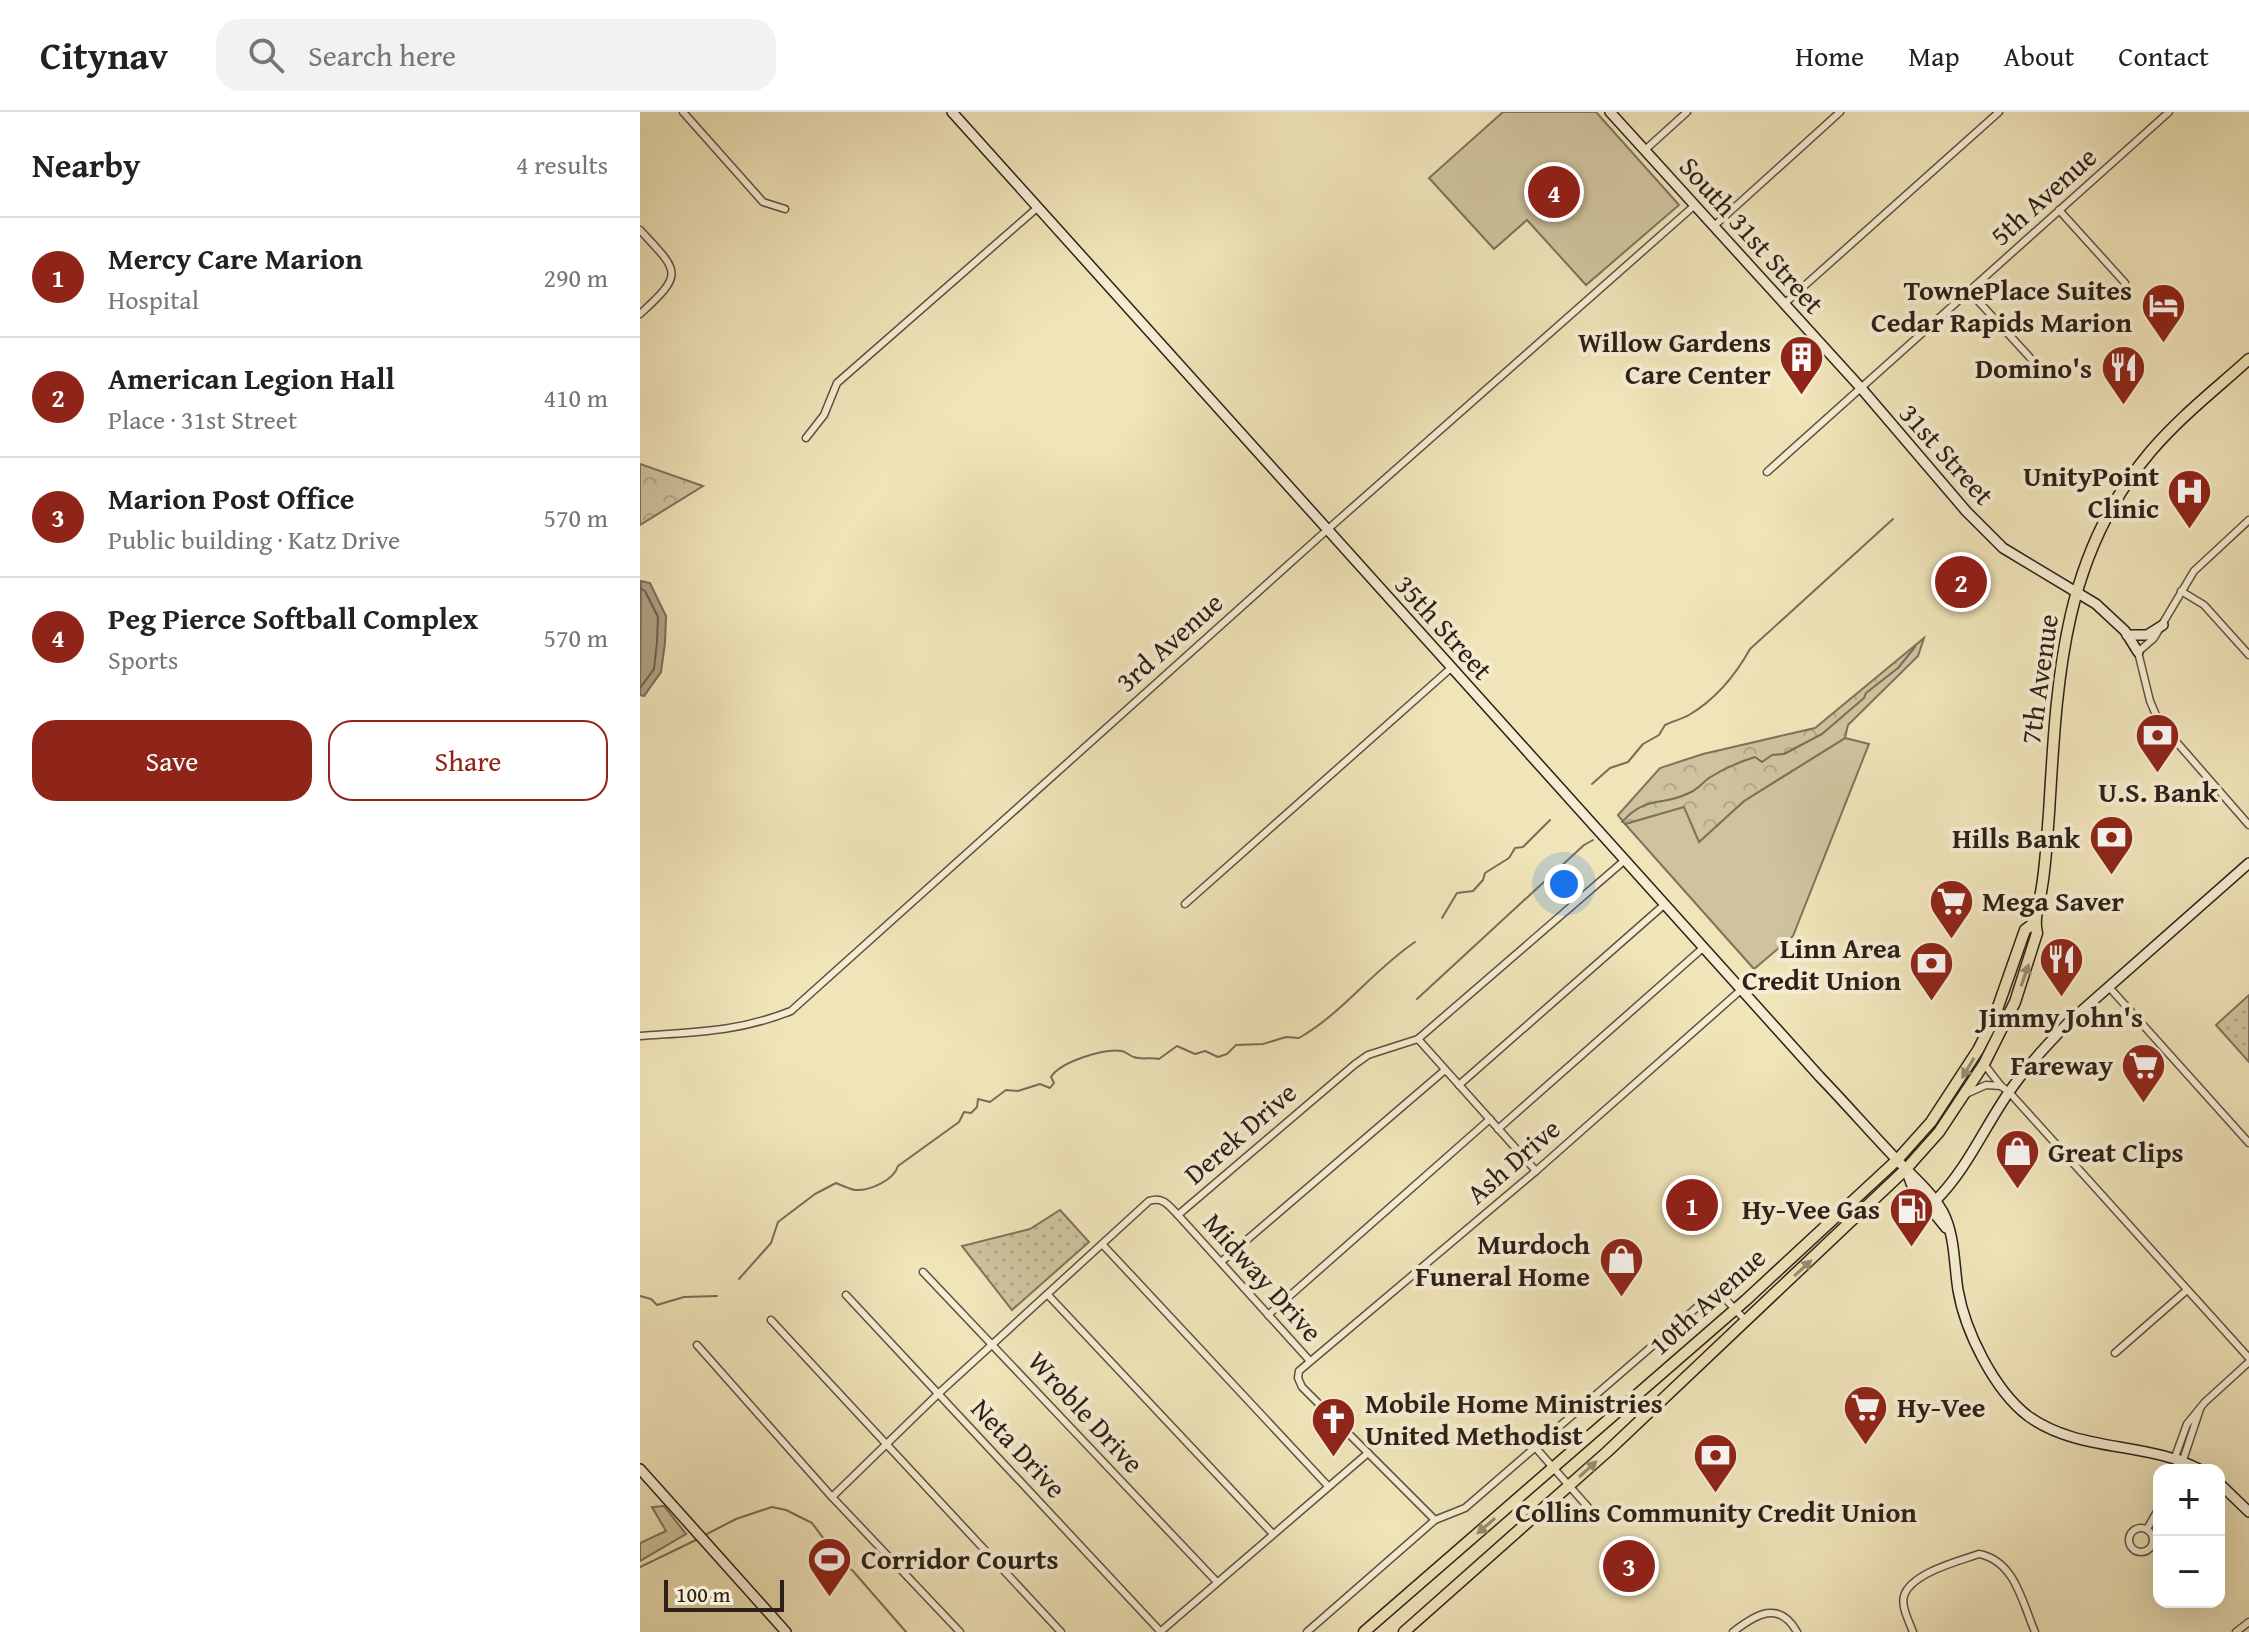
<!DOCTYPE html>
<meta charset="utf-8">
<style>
:root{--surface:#fff;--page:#f2f2f2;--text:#222;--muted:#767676;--line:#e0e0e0;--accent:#8f2418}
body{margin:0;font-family:"Gentium Book Plus",serif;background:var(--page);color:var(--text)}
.controls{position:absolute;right:24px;bottom:24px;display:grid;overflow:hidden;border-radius:16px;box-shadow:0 8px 32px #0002}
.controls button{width:72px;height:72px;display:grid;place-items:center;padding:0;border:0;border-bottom:2px solid var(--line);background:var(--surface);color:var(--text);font:40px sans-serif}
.scale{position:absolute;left:24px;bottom:20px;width:120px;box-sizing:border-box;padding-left:8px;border:4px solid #2c2019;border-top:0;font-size:22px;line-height:28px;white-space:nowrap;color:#2c2019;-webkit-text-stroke:6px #f5edd2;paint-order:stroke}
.you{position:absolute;left:924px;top:772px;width:28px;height:28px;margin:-20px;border:6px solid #fff;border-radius:50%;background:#1a73e8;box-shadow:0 0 0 12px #1a73e833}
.badge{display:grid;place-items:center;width:52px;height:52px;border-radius:50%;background:var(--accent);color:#fff;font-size:26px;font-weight:700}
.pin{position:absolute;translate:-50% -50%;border:4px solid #fff;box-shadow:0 2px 8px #0006}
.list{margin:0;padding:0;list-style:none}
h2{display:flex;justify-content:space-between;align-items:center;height:104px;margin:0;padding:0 32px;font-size:34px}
h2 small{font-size:26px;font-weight:400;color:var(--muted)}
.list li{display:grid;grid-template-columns:52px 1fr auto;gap:24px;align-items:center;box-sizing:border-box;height:120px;padding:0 32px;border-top:2px solid var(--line)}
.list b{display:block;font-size:30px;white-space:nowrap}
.list p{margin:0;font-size:26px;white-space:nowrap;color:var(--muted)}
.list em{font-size:26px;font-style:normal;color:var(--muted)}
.actions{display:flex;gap:16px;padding:24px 32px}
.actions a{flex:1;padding:18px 0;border:2px solid var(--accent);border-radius:24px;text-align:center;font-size:28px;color:var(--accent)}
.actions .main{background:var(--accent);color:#fff}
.icon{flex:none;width:44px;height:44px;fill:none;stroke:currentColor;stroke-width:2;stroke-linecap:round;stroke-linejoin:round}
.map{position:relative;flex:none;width:1609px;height:1520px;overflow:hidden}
header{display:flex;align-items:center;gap:48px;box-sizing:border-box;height:112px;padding:0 40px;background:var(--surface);border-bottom:2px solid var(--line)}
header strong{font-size:38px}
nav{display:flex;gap:44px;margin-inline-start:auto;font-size:28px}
.search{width:560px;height:72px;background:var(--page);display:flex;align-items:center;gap:20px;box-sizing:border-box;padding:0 28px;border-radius:24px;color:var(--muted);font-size:30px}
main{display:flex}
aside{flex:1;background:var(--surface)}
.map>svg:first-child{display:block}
.grass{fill:#cfc39e;stroke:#7e725c;stroke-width:2}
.forest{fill:url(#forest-crowns);stroke:#7e725c;stroke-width:2}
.park{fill:url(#park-dots);stroke:#7e725c;stroke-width:2}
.water{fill:#ada183;stroke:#796d59;stroke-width:2}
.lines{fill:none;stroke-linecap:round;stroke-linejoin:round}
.shore{stroke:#6c604e;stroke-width:2}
.stream{stroke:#796d59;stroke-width:2}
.street-casing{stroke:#5d5141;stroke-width:9}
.secondary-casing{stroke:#2c2019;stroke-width:12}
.primary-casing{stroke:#2c2019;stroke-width:13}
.street{stroke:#f5edd2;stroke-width:6}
.secondary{stroke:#f5edd2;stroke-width:9}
.primary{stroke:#f0e4b9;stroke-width:10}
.oneway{fill:#988c71}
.labels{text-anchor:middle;stroke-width:8;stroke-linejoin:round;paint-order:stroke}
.street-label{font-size:28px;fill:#2c2019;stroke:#f5edd2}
.poi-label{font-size:28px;font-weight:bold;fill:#2c2019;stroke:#f5edd2;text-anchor:end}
</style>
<header>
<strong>Citynav</strong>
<div class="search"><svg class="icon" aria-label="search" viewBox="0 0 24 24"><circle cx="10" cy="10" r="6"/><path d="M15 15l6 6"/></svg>Search here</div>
<nav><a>Home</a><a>Map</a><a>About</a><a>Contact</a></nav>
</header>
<main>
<aside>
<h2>Nearby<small>4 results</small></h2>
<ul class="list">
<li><span class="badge">1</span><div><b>Mercy Care Marion</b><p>Hospital</p></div><em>290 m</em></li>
<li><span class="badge">2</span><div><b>American Legion Hall</b><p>Place · 31st Street</p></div><em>410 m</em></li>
<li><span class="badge">3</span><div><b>Marion Post Office</b><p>Public building · Katz Drive</p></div><em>570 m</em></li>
<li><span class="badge">4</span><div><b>Peg Pierce Softball Complex</b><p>Sports</p></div><em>570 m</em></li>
</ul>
<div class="actions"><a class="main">Save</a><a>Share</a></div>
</aside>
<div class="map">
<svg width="1609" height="1520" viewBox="0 0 1609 1520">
<defs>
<pattern id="forest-crowns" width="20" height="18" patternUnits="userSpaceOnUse" patternTransform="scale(2)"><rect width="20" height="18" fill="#cfc39e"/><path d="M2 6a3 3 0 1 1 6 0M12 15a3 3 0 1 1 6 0" fill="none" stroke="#b2a788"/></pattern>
<pattern id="park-dots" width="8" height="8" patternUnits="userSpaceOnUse" patternTransform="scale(2)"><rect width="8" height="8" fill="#cfc39e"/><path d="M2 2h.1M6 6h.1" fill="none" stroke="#b2a788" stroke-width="1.8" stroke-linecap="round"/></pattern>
</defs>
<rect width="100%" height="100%" fill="#f0e4b9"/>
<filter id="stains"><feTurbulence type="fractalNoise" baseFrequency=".0025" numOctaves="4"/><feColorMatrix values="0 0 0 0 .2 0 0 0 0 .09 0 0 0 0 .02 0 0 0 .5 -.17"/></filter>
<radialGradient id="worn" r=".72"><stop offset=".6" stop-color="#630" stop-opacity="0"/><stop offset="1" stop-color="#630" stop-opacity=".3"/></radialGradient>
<g class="grass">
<path d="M863,0H956L1039,93L946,173L887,108L854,137L789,66Z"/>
<path d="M1205,626L1229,632L1153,824L1114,857L985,712L1045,694L1060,729L1104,689Z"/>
<path d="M24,1394L46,1422L0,1449V1431L26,1419L12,1395Z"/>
</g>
<g class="forest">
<path d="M0,352L63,374L0,413Z"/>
<path d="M1284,526L1278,544L1208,613L1205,626L1104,689L1059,730L1044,695L985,712L978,703L1020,656L1063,642L1175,616Z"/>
</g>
<g class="park">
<path d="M1609,883V950L1576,913Z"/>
<path d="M420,1098L449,1130L372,1198L322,1134L390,1117Z"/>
</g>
<path class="water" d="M1,469L10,471L26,504L25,531L21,560L4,584L0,583Z"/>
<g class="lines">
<path class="shore" d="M0,476L5,479L18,505L17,530L14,557L0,576"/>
<g class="stream">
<path d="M952,672L970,656L988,650L1003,632L1019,623L1025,613C1033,609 1042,607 1049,603C1076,587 1095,564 1110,537L1253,407"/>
<path d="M982,710C1006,683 1021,695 1049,681C1057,678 1062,671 1069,666C1083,657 1099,650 1115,645L1122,650L1132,643L1144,642L1182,622L1224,586L1226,581L1258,556L1275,535"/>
<path d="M802,806L817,781L833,779L843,768L845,761L869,746L875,736L883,735L910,708"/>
<path d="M777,887L944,733L953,728"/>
<path d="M99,1167L131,1131L138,1110L175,1082L196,1071C201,1073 209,1077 215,1078C230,1079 254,1068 258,1054L319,1010L324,1000L331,1001L337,995L338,987L350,990L366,978L378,979L400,972L410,976L414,971L411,965C420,950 464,936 482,939C484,939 492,945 494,945C501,948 511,945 519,947L537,934L555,942L565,939L578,945L587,942L596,933L623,932L646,925L659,926C704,900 732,859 775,830"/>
<path d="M0,1184L11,1187L17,1193L44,1185L77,1184"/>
<path d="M63,1424L96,1407L132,1395L146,1398L172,1411L201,1450L213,1459L266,1520"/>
<path d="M0,1455L58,1427"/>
</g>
<defs>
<g id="street">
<path d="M43,0L123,90L145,97"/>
<path d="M1005,38L1047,0"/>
<path d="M1419,98L1485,171"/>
<path d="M1074,114L1200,0"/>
<path d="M0,118C39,160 45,161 0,202"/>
<path d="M1329,179L1394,250"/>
<path d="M1144,192L1359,0"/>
<path d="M166,326L184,303L197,271L397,96"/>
<path d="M1127,360L1529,0"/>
<path d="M1609,408L1554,459L1514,526L1498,540L1510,589L1519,610L1609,713"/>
<path d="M1541,479L1564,493L1609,543"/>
<path d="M545,792L811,556"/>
<path d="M1468,874L1609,1031"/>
<path d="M0,924C56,920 98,920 151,899L687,418L1055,93"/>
<path d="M778,927L896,1059"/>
<path d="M1344,952L1361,974L1369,980L1609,1246"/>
<path d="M819,973L1025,792"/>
<path d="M1326,982L1346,973L1361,974"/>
<path d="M858,1017L1064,835"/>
<path d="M538,1103L714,953L728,943L778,927L985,748"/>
<path d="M463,1133L688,1374"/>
<path d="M581,1150L805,958"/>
<path d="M283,1160L577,1470"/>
<path d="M206,1183L520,1519"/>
<path d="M408,1183L633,1422"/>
<path d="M628,1203L850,1007"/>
<path d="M131,1208L421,1520"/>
<path d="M57,1233L192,1385L320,1520"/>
<path d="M1475,1241L1547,1178"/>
<path d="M895,1335L954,1402"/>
<path d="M1535,1345L1547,1312L1565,1290L1609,1250"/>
<path d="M1543,1348L1560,1297"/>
<path d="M1535,1358L1539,1346"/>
<path d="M192,1385L298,1282L509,1089C523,1084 529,1094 538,1103L670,1249"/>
<path d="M795,1408L662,1275L658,1266L659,1259L896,1059L1102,877"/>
<circle cx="1501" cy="1428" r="12"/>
<path d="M1507,1417L1519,1396"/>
<path d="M520,1520L728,1341"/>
<path d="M667,1520L795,1408L825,1396L1077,1178L1106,1209"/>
<path d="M1093,1520C1116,1502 1139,1488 1157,1520"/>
<path d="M1273,1520C1269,1509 1261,1495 1264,1484C1271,1461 1319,1449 1339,1442C1375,1449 1382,1490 1395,1520"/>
<path d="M1596,1520L1609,1510"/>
</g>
<g id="secondary">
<path d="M312,0L1180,965C1207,993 1232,1022 1259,1050C1275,1066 1292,1081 1303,1100C1315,1123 1314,1153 1318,1178C1325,1219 1354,1278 1388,1304C1439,1341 1507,1329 1561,1358"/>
<path d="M970,0L1221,276L1326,399L1363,436L1456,492L1485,519L1498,540"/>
<path d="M1487,523H1507L1523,513"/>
<path d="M1267,1060L1272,1074L1306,1116"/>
<path d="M1296,1088C1327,1057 1344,1016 1369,980C1386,955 1408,932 1429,910L1609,751"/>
<path d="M0,1357L146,1520"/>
<path d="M1579,1371L1609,1400"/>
</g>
<g id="primary">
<path d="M724,1520L1106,1188L1257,1048L1291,1010L1338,938L1353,909L1385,818L1394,811"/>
<path d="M764,1520L968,1339L1266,1057L1299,1020L1344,952L1375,890L1397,821C1393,805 1400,790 1402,774C1406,750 1407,725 1409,701C1417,569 1421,445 1511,339C1541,304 1576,277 1609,247"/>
</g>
</defs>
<use href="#street" class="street-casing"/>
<use href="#secondary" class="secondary-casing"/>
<use href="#primary" class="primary-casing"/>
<use href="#street" class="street"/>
<use href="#secondary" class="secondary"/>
<use href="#primary" class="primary"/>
</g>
<defs><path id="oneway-solid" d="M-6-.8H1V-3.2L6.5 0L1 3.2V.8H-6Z" transform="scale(2)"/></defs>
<g class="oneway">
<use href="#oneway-solid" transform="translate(1385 863) rotate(-71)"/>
<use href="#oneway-solid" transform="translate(1328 956) rotate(121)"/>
<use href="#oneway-solid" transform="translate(1163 1156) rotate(-43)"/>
<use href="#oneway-solid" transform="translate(948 1357) rotate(-42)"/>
<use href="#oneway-solid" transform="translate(846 1414) rotate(139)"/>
</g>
<defs>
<symbol id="hotel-pin" viewBox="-11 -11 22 30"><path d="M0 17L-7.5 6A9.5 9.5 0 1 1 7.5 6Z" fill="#8f2418" stroke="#f5edd2"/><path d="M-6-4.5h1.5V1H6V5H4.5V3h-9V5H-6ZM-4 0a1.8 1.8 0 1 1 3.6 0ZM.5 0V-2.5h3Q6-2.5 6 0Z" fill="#fff"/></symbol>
<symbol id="building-pin" viewBox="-11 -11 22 30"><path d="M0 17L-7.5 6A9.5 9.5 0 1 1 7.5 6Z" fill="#8f2418" stroke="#f5edd2"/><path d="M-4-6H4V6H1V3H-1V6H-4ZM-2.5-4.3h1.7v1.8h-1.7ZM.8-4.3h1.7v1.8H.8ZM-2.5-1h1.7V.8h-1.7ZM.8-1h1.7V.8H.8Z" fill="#fff"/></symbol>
<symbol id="restaurant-pin" viewBox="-11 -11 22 30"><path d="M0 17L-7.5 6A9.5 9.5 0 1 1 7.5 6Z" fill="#8f2418" stroke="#f5edd2"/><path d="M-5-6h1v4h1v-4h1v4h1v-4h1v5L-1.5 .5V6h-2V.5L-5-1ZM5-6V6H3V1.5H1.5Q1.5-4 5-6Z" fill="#fff"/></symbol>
<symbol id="hospital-pin" viewBox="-11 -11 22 30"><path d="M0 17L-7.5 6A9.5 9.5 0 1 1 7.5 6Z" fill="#8f2418" stroke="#f5edd2"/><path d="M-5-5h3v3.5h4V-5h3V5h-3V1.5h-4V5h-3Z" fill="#fff"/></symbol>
<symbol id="bank-pin" viewBox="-11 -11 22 30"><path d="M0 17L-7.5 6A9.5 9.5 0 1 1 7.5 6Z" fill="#8f2418" stroke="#f5edd2"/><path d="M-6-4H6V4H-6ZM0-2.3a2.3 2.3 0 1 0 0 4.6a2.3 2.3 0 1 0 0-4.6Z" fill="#fff"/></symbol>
<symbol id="supermarket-pin" viewBox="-11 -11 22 30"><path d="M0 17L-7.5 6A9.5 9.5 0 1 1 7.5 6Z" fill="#8f2418" stroke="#f5edd2"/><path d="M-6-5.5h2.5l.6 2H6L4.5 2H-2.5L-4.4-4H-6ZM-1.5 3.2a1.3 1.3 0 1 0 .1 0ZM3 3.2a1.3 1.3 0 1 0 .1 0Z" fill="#fff"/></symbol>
<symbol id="shop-pin" viewBox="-11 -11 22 30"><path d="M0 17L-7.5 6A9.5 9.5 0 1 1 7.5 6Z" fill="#8f2418" stroke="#f5edd2"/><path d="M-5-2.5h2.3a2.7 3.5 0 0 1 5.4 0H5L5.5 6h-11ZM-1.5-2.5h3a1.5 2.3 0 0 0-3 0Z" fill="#fff"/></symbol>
<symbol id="fuel-pin" viewBox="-11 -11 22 30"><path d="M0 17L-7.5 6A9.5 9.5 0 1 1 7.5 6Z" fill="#8f2418" stroke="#f5edd2"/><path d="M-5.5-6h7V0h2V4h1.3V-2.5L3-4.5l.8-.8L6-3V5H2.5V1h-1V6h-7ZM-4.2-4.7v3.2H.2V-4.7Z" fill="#fff"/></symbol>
<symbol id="church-pin" viewBox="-11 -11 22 30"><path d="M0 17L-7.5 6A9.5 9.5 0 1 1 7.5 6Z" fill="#8f2418" stroke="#f5edd2"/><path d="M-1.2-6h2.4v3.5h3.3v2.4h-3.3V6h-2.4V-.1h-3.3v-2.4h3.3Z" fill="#fff"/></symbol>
<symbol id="stadium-pin" viewBox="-11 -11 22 30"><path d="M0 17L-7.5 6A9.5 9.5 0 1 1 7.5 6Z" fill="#8f2418" stroke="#f5edd2"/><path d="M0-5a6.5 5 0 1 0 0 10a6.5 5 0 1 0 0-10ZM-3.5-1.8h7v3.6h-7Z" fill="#fff"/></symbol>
</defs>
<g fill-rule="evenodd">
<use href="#hotel-pin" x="1498" y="168" width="51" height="69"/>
<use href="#building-pin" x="1136" y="220" width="51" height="69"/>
<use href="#restaurant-pin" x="1458" y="230" width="51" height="69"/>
<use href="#hospital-pin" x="1524" y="354" width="51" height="69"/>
<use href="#bank-pin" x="1492" y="598" width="51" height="69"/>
<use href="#bank-pin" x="1446" y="700" width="51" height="69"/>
<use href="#supermarket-pin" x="1286" y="764" width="51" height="69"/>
<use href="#restaurant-pin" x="1396" y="822" width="51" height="69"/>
<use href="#bank-pin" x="1266" y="826" width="51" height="69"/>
<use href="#supermarket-pin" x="1478" y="928" width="51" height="69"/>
<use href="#shop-pin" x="1352" y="1014" width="51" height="69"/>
<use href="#fuel-pin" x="1246" y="1072" width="51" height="69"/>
<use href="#shop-pin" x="956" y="1122" width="51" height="69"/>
<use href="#supermarket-pin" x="1200" y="1270" width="51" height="69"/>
<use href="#church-pin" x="668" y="1282" width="51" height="69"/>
<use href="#bank-pin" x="1050" y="1318" width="51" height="69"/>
<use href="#stadium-pin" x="164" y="1422" width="51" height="69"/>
</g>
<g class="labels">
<g class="street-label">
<text transform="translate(1403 84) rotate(-42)" y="10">5th Avenue</text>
<text transform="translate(1112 123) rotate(48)" y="10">South 31st Street</text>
<text transform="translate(1307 342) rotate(48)" y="10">31st Street</text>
<text transform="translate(804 515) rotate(48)" y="10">35th Street</text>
<text transform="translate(529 530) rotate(-42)" y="10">3rd Avenue</text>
<text transform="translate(1399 567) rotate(-82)" y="10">7th Avenue</text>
<text transform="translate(600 1021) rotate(-41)" y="10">Derek Drive</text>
<text transform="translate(873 1049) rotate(-41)" y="10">Ash Drive</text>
<text transform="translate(623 1165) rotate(48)" y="10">Midway Drive</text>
<text transform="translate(1067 1189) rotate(-42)" y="10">10th Avenue</text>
<text transform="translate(446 1300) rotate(47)" y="10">Wroble Drive</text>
<text transform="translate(379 1336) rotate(47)" y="10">Neta Drive</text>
</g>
<g class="poi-label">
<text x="1492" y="188">TownePlace Suites<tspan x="1492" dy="32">Cedar Rapids Marion</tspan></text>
<text x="1131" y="240">Willow Gardens<tspan x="1131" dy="32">Care Center</tspan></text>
<text x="1452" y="266">Domino's</text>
<text x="1519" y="374">UnityPoint<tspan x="1519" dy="32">Clinic</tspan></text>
<text x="1518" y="690" text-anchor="middle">U.S. Bank</text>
<text x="1440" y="736">Hills Bank</text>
<text x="1342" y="799" text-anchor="start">Mega Saver</text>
<text x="1261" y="846">Linn Area<tspan x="1261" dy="32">Credit Union</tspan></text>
<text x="1421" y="915" text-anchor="middle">Jimmy John's</text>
<text x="1473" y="963">Fareway</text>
<text x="1408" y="1050" text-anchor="start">Great Clips</text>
<text x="1240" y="1107">Hy-Vee Gas</text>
<text x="950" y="1142">Murdoch<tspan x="950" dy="32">Funeral Home</tspan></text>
<text x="725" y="1301" text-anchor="start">Mobile Home Ministries<tspan x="725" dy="32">United Methodist</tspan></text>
<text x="1257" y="1305" text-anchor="start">Hy-Vee</text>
<text x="1076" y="1410" text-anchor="middle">Collins Community Credit Union</text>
<text x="221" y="1457" text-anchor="start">Corridor Courts</text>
</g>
</g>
<rect width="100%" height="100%" filter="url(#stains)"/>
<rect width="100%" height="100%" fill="url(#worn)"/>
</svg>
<div class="controls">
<button>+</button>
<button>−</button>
</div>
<div class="scale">100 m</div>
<div class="you"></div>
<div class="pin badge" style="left:1052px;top:1093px">1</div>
<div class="pin badge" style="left:1321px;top:470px">2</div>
<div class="pin badge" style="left:989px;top:1454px">3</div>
<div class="pin badge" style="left:914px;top:80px">4</div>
</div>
</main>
